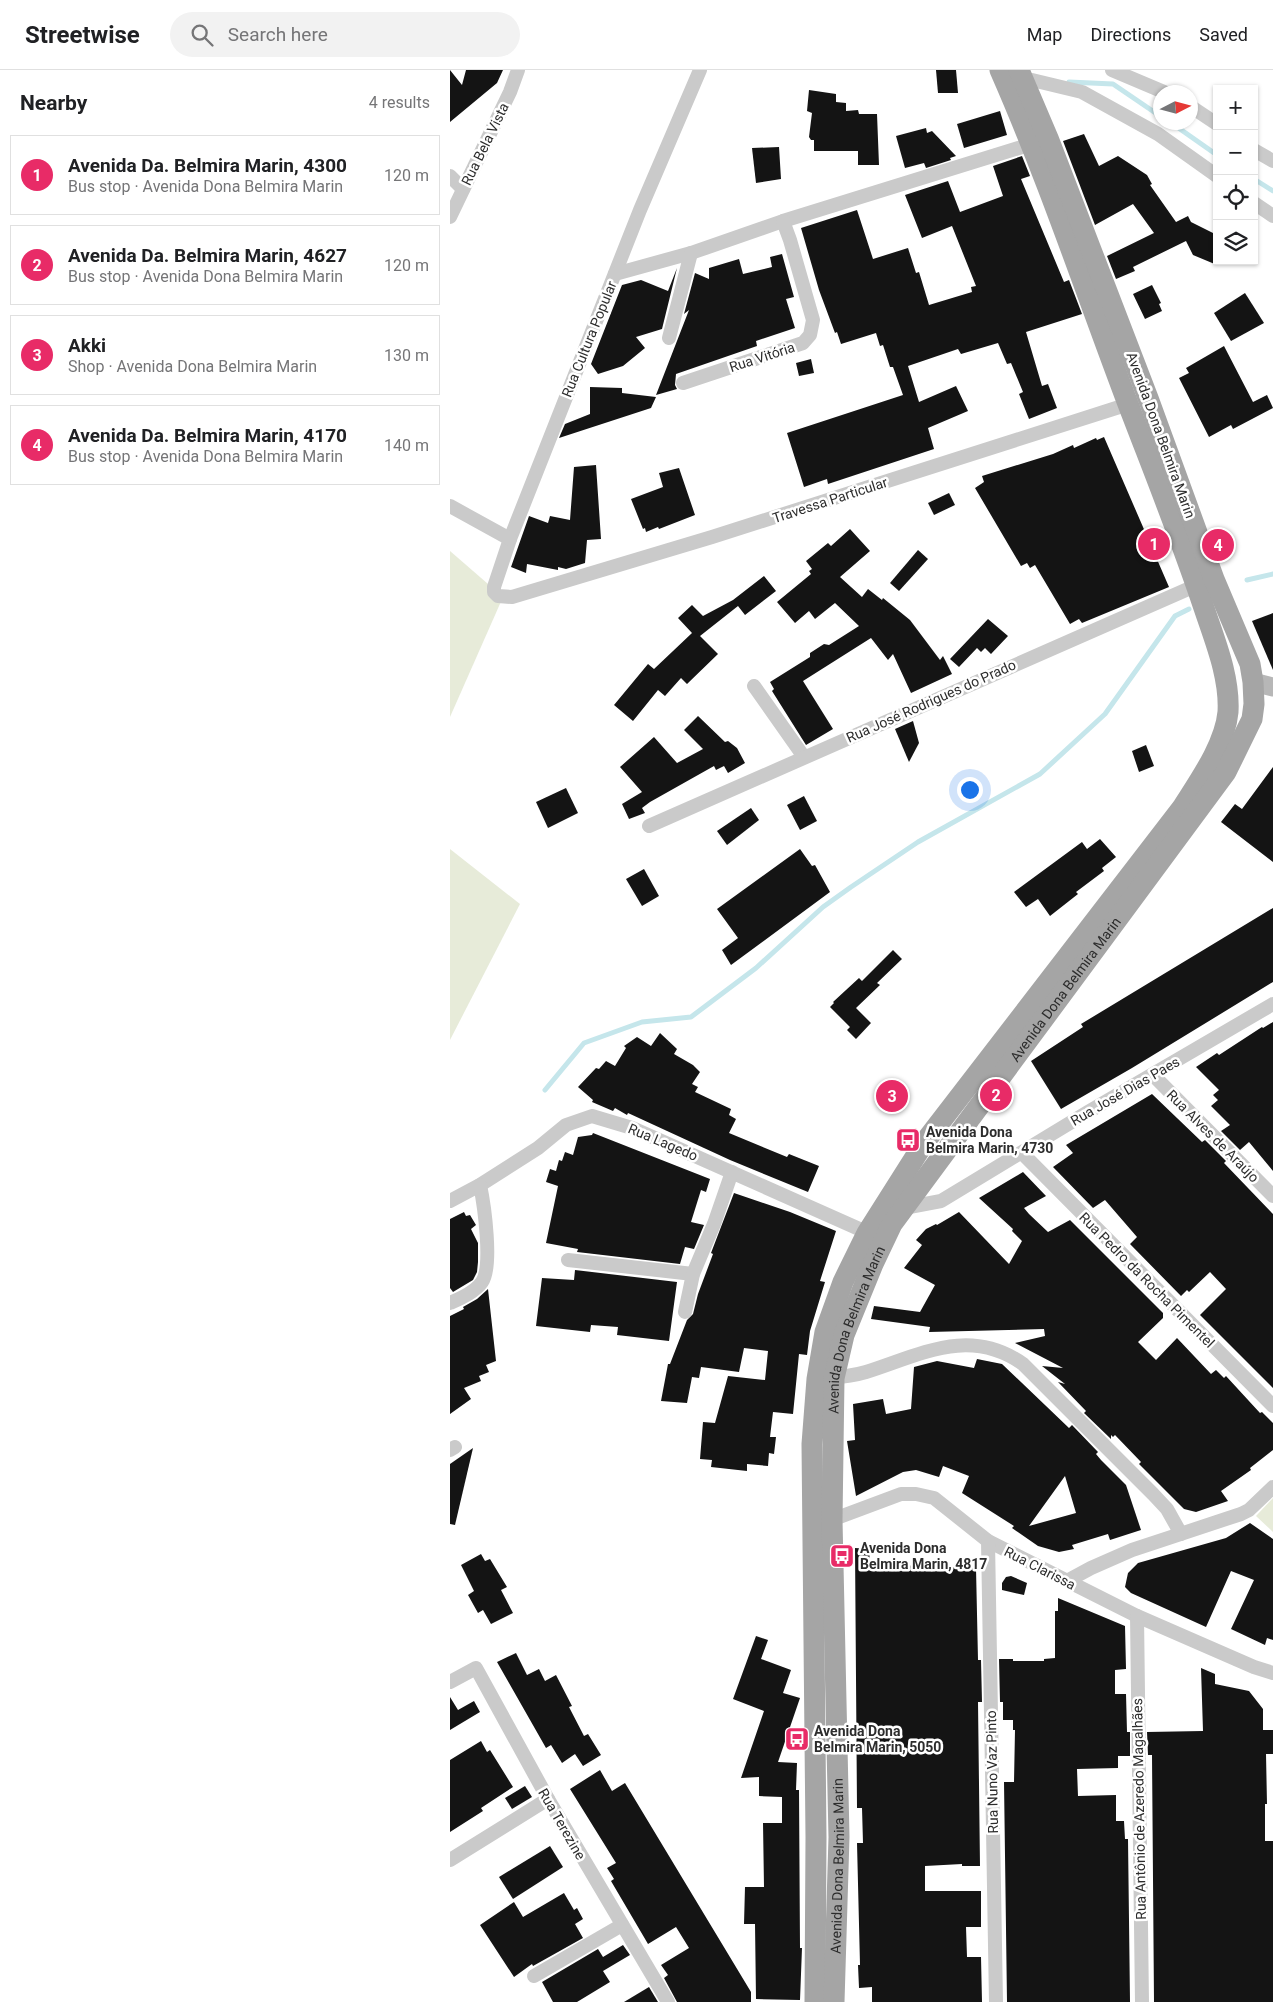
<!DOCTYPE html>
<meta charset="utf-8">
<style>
:root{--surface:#fff;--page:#f2f2f2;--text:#202124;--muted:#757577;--line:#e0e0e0;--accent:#e82b67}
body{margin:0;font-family:Roboto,sans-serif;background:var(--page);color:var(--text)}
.controls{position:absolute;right:15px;top:15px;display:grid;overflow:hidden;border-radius:0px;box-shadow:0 1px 4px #0004}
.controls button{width:45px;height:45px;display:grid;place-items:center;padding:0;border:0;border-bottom:1px solid var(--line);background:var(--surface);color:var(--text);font:25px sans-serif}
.compass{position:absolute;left:703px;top:15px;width:45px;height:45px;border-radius:50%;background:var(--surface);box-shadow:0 1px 4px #0004;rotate:84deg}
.you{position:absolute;left:519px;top:719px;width:18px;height:18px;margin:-12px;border:4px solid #fff;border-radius:50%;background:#1a73e8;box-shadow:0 0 0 8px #1a73e833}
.badge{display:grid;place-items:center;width:32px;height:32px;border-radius:50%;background:var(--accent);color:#fff;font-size:16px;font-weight:700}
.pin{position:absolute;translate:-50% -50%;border:2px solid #fff;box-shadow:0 1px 5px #0006}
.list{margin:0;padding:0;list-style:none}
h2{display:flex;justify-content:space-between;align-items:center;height:65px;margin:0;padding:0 20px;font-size:21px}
h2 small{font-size:16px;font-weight:400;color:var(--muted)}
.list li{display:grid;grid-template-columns:32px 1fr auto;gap:15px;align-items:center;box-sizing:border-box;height:80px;margin:0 10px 10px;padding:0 10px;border:1px solid var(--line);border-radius:0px}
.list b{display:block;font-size:19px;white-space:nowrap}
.list p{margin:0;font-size:16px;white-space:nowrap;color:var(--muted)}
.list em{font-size:16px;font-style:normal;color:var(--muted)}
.icon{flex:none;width:28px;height:28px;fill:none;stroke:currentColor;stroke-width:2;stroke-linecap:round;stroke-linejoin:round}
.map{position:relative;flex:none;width:823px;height:1932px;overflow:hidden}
header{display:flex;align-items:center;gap:30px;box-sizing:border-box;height:70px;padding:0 25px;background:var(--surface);border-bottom:1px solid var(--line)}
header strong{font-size:24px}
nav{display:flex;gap:28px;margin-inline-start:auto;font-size:18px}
.search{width:350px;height:45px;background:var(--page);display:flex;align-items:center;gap:12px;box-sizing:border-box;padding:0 18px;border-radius:28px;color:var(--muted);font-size:19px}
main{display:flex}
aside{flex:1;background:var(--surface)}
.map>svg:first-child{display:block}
.green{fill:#e7ebd9}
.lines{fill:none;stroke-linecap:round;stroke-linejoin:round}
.stream{stroke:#c5e6eb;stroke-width:5}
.building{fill:#141414;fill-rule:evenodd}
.minor{stroke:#cacaca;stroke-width:14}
.secondary{stroke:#b7b7b7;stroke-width:19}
.primary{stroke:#a5a5a5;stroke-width:21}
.labels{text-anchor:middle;stroke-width:5;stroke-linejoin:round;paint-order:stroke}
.street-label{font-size:14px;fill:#2d2d2d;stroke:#fff}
.poi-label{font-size:14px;font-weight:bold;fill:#2d2d2d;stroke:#fff;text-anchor:start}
</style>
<header>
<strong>Streetwise</strong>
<div class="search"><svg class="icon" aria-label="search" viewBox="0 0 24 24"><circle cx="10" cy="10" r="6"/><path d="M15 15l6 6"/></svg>Search here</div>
<nav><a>Map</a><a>Directions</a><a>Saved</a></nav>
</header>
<main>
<aside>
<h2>Nearby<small>4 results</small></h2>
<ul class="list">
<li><span class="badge">1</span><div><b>Avenida Da. Belmira Marin, 4300</b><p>Bus stop · Avenida Dona Belmira Marin</p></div><em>120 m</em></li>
<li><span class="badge">2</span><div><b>Avenida Da. Belmira Marin, 4627</b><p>Bus stop · Avenida Dona Belmira Marin</p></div><em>120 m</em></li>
<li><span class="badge">3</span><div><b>Akki</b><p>Shop · Avenida Dona Belmira Marin</p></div><em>130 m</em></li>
<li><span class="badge">4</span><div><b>Avenida Da. Belmira Marin, 4170</b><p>Bus stop · Avenida Dona Belmira Marin</p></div><em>140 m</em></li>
</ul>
</aside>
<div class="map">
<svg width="823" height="1932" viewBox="0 0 823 1932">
<rect width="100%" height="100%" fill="#fff"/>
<g class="green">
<path d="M0,481L53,527L0,647Z"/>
<path d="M0,779L70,834L0,970Z"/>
<path d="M823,1428V1462L806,1446Z"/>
</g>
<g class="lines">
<g class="stream">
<path d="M619,12L663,14L710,46"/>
<path d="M720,52L767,85"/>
<path d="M804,109L823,121"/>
<path d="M797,510L823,504"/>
<path d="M95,1020L134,973L192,952L241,947L306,898L373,837L401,817L468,772L590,704L655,644L725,546L739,539"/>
</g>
</g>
<g class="building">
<path d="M0,0L12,15L16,0H53L47,13L0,52Z"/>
<path d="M486,0H506L508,23H488Z"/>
<path d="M359,20L386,24V32L396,33V41L408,40L409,44H427L429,95H408V81H364V70H361L359,67L362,43L357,41Z"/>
<path d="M550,41L557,65L514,78L507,54Z"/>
<path d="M476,58L477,63L482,61L506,86L500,88L501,90L476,98L474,93L455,98L446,66Z"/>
<path d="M634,64L649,96L668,86L697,105L702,114L700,115L726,152L738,146L741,152L767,165V195L743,185L736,171L683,197L685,201L666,209L657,186L704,163L683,134L645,155L613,71Z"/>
<path d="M329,77L331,109L306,113L302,78Z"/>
<path d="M572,86L580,106L571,109L614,212L619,210L632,244L576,262L592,316L598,314L607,338L579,349L569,324L573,322L561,293L557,294L548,273L511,284L508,279L458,296L469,332L506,316L518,341L478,358L484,379L378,414L377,409L354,417L337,363L453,325L443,297H440L433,275L430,276L426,263L391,274L387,262L385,263L369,220L351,158L407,140L423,189L458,178L466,203L469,202L479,235L522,222L521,217L526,216L502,156L472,168L455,125L498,111L510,142L553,126L543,96Z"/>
<path d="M332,184L344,227L336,229L345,258L306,271L307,276L226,304L225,315L227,319L206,325L239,240L234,244L245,203L259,209V198L289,189L293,204L322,197L320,187Z"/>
<path d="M227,198L212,259L186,267L195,278L173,296L148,304L141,294L172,215L191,210L218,221Z"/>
<path d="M702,215L711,233L709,234L712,241L695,249L683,224Z"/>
<path d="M795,223L814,253L781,271L764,243Z"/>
<path d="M774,276L803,332L817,325L823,338L783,359L781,355L759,367L729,308L739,303L736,298Z"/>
<path d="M361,289L364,303L349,306L346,293Z"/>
<path d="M140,317L172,318V323L206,327L201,338L109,368L115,354L140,344Z"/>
<path d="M654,367L719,517L632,553L629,549L620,554L585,495L580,498L577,493L571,496L525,418L534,412L532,406L603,384L623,375L624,378L646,368L647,370Z"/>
<path d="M146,395L151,469L137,470L135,493L116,499L108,497V500L77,494L76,503L61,497L79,446L98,453L100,446L120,450L124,397Z"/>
<path d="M229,398L245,445L209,459L208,457L196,462L195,458L193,459L181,429L213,417L209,403Z"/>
<path d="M499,423L505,435L484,445L478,433Z"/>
<path d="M400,459L420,481L390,507L412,527L418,519L432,530L433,528L460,550L490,590L493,586L502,604L461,623L443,584L438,590L421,568L353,611L383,659L356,675L322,621L324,619L320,612L360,587V583L374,574L379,575L409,556L385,533L365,549L359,541L345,553L327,532L361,504L359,501L362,499L356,491L378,473L381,476Z"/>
<path d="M468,480L478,489L449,521L440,513Z"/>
<path d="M314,506L326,521L295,545L288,536L250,566L268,584L237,614L231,608L215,626L208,620L183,651L164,635L198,594L204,599L242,563L228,548L242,535L253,546L283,530Z"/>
<path d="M823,543V600L802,551Z"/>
<path d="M538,549L558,566L541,584L535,578L531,582L527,578L509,597L500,589Z"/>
<path d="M248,646L275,672L278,671L287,678L295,693L278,703L274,696L266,700L264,696L200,732L192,738L195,743L179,749L172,734L192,722L170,697L204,667L227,693L253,679L234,660Z"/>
<path d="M463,651L469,673L459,692L445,659Z"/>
<path d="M696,675L704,696L689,702L682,681Z"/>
<path d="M823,697V792L771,752L785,734L792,739Z"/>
<path d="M116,718L128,743L98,758L86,732Z"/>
<path d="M354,726L367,751L350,760L337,735Z"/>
<path d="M301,738L309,750L277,775L267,761Z"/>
<path d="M650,769L666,787L652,798L654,801L626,822L628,824L600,846L588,829L576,837L564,822L632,772L637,779Z"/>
<path d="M350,779L362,796L365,795L380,822L281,895L272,880L288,868L267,839Z"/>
<path d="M194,799L209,826L192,836L176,809Z"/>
<path d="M823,838V912L682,998L611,1039L581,991L633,957L631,954Z"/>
<path d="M443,880L452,889L427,913L430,915L406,938L421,953L406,969L397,960L400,957L380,937L384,933L383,932L409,908L412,911Z"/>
<path d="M823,952V1101L799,1072L790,1080L771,1061L780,1055L761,1036L768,1030L763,1025L769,1020L746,997L767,983L769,985L812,957L813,958Z"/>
<path d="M210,963L227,979L224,984L243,995L250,1002L242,1014L248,1017L245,1022L281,1039L279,1045L286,1049L279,1063L337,1087L339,1084L369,1096L358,1122L280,1090L178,1043L177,1045L165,1038L163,1041L142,1032L143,1030L128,1017L146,998L149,999L156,991L165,996L176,978L174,976L187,967L201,976Z"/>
<path d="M702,1024L752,1072L755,1070L776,1091L774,1093L823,1144V1318L750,1245L776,1219L760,1202L739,1222L737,1220L731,1226L680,1174L687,1167L655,1130L643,1138L603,1097L623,1083L616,1075Z"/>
<path d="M143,1063L260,1109L256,1122L251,1120L241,1152L254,1155L244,1179L235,1177L230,1194L127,1182L128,1179L96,1173L108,1116L96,1112L100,1099L106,1101L109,1090L112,1091L115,1082L123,1085L128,1067L142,1065Z"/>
<path d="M573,1102L596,1126L574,1138L579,1144L598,1162L620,1150L713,1243V1248L688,1272L706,1290L727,1268L761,1304L766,1300L774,1308L776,1306L810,1343L812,1342L823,1353V1380L800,1398L801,1400L771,1421L778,1431L746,1442L734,1439L689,1394L691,1392L665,1365L663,1367L661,1365V1369L634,1343L636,1341L608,1312L615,1314L592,1296L613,1298L565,1273L595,1266L594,1259L479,1262L480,1257L421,1249L424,1236L470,1242L485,1215L454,1198L472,1175L466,1170L476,1159L486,1154L487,1155L509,1142L559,1194L572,1171L562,1161L563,1159L529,1128Z"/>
<path d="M284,1123L340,1142L386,1161L370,1211L375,1212L360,1261L357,1285L349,1284L343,1344L323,1342L320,1367H326L324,1384L319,1383L318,1396L297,1394V1401L261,1397L262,1390L250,1389L253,1352L265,1353L278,1306L315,1310L318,1281L294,1278L289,1302L251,1297L249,1308L242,1307L237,1333L211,1331L218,1294H220L237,1250L243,1244L248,1224L263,1184L261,1183Z"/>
<path d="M14,1142L16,1146L20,1145L26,1155L21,1159L28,1173V1192L27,1202L23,1210L3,1222L0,1218V1149Z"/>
<path d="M125,1200L227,1212L219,1271L167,1265L168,1257L141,1255L140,1262L86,1256L92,1208L124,1210Z"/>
<path d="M38,1219L46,1291L36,1295L39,1302L29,1306L31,1311L14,1318L21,1329L0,1344V1246L14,1239L13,1237L27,1229Z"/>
<path d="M527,1289L552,1294L619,1358L622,1355L648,1382L646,1384L651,1390L676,1415L691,1460L660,1470L658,1464L622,1475L624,1479L609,1482L588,1476L562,1458L564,1456L512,1423L519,1406L493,1396L489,1407L466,1400L453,1402L406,1426L397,1371L405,1370L403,1334L433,1329L436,1344L461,1339L464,1297L487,1291L524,1298ZM615,1406L626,1443L579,1456Z"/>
<path d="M23,1378L5,1455L0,1454V1394Z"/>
<path d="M800,1453L823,1469V1570L817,1568L815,1575L781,1559L804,1510L781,1501L756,1557L681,1523L675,1517L678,1503L688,1493L776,1468Z"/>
<path d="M405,1478L420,1479L419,1494L526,1498L528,1590H531L532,1632H528L530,1796H512V1794L475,1796V1821H531V1857H516L517,1887H531L532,1932H422V1917L409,1918L408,1895H410L407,1773H413L412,1738H407Z"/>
<path d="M31,1484L35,1491L40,1489L57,1517L51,1520L63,1543L41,1554L33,1540L28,1543L18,1525L24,1521L11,1495Z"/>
<path d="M561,1506L577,1513L574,1525L552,1520V1513L556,1507Z"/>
<path d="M608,1528L675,1556L676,1599L665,1600V1624H676L677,1662H680V1686H668V1698L627,1699L628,1726L666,1725V1751H674L675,1769H678L680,1932H557L554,1712H564L565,1660H563V1650H553V1632H550L549,1589H563V1591H594V1589L605,1588V1541H608Z"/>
<path d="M306,1566L318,1570L311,1589L341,1600L333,1623L350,1628L328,1692L347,1693L346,1720H349L350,1878H352L350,1930L306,1929L305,1854H294L295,1817H314L313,1753H332V1727L309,1726V1707L291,1708L314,1641L283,1629Z"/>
<path d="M66,1583L77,1605L89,1599L95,1611L106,1605L122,1636L119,1637L134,1666L138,1664L151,1685L133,1696L125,1684L112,1693L101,1675L96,1678L47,1592Z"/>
<path d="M751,1598L765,1604V1614L799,1621L813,1639V1660H823V1684H816L817,1734H815V1771H823V1932H704L702,1685H698L697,1662L753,1661Z"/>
<path d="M0,1627L8,1640L24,1631L30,1642L0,1660Z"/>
<path d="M31,1671L37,1682L40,1680L63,1717L31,1738L33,1741L0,1762V1690Z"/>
<path d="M150,1700L162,1721L175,1713L301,1922V1932H227L214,1908L218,1905L211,1895L239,1878L226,1857L198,1874L161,1811L164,1809L157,1798L166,1793L120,1719Z"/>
<path d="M75,1716L82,1727L62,1739L55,1728Z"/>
<path d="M100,1776L113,1797L63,1829L49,1807Z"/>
<path d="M114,1823L124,1840L127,1838L133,1849L125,1854L133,1868L83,1896L82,1894L64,1907L30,1855L64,1832L73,1847Z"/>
<path d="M173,1875L180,1885L153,1901L160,1912L127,1932H103L92,1912L148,1879L153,1887Z"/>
<path d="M199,1917L208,1932H174Z"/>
</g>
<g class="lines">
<g class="minor">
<path d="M250,0L190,140L60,469L44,517V522L48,526L62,527L262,467L685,332"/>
<path d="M662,0L714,22"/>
<path d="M582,10L632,22L708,64L767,106"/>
<path d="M740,36L767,54"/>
<path d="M804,80L823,91"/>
<path d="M0,106L13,119"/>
<path d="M804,133L823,146"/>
<path d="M0,147L60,22L68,0"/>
<path d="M165,204L241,183L333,151L588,72"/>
<path d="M219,268L241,183"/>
<path d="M233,313L353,273L360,265L363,250L340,170L333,151"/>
<path d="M0,436L60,469"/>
<path d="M304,616L354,687"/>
<path d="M199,756L754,512"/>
<path d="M703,1005L823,1126"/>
<path d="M572,1083L823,1336"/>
<path d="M0,1131L30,1115L88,1078L116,1055L142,1046L182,1058L425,1166"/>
<path d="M454,1138L491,1131L638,1042L823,934"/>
<path d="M118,1190L243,1204"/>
<path d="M0,1233C11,1228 25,1222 32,1212C43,1196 34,1134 30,1115"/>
<path d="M235,1242L243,1204L264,1154L282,1102"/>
<path d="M378,1308C391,1307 403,1306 416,1302C470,1285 519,1256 573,1294L703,1424L717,1439L731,1464"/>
<path d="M0,1380L5,1377"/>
<path d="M376,1452L451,1424H466L484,1428L538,1471L687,1546L804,1597L823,1603"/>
<path d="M538,1471L546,1932"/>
<path d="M617,1511L641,1498L682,1480L791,1444L799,1440L823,1417"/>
<path d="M687,1546L692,1932"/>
<path d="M0,1612L26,1598L98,1729L218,1932"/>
<path d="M0,1790L98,1729"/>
<path d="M84,1906L172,1855"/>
</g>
<path class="secondary" d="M803,612L823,617"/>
<g class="primary">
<path d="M365,1932L366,1767L362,1374L367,1309L375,1262L393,1212L417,1163L474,1073L732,738C749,711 775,675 778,642C780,607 765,571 754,538C731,469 704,402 678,334C636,223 598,109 550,0"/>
<path id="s1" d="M384,1932L389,1767L382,1450L384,1308L394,1265L423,1194L442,1154L776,702L802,649L804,634L803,612L800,594L764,509L698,328L598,68L569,0"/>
</g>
</g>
<defs>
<symbol id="bus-square" viewBox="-11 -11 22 22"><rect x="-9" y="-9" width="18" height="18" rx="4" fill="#e82b67" stroke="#fff"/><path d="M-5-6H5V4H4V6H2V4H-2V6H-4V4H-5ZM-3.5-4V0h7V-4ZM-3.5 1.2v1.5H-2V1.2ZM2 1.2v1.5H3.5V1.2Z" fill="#fff"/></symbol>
</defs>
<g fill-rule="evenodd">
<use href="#bus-square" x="444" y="1056" width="28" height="28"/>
<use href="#bus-square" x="378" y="1472" width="28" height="28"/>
<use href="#bus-square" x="333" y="1655" width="28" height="28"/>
</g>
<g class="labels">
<g class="street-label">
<text transform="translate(35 74) rotate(-64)" y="5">Rua Bela Vista</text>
<text transform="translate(139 269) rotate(-68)" y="5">Rua Cultura Popular</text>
<text transform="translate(312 287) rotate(-18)" y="5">Rua Vitória</text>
<text transform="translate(711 365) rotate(70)" y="5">Avenida Dona Belmira Marin</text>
<text transform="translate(380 430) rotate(-18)" y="5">Travessa Particular</text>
<text transform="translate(481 631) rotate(-24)" y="5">Rua José Rodrigues do Prado</text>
<text dy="5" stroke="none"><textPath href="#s1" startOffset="1081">Avenida Dona Belmira Marin</textPath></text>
<text transform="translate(675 1021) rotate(-30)" y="5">Rua José Dias Paes</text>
<text transform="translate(763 1066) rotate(45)" y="5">Rua Alves de Araújo</text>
<text transform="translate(213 1072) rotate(23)" y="5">Rua Lagedo</text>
<text transform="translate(697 1210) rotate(45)" y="5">Rua Pedro da Rocha Pimentel</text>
<text dy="5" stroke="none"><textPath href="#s1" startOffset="676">Avenida Dona Belmira Marin</textPath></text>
<text transform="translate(590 1498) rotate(27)" y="5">Rua Clarissa</text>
<text transform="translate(542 1702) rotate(-91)" y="5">Rua Nuno Vaz Pinto</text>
<text transform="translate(689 1739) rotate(-91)" y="5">Rua Antônio de Azeredo Magalhães</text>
<text transform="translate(112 1754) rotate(60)" y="5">Rua Terezine</text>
<text dy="5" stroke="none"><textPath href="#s1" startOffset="136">Avenida Dona Belmira Marin</textPath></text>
</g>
<g class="poi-label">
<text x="476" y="1067">Avenida Dona<tspan x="476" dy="16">Belmira Marin, 4730</tspan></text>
<text x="410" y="1483">Avenida Dona<tspan x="410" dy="16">Belmira Marin, 4817</tspan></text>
<text x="364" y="1666">Avenida Dona<tspan x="364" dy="16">Belmira Marin, 5050</tspan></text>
</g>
</g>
</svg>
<div class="controls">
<button>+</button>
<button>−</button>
<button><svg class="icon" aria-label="locate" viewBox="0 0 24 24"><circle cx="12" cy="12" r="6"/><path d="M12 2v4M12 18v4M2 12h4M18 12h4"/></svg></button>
<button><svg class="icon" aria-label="layers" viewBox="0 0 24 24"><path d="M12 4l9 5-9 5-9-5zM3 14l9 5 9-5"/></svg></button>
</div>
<svg class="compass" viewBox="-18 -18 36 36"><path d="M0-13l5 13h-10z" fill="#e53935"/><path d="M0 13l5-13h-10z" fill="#757577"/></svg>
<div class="you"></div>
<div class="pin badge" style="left:704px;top:474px">1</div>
<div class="pin badge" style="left:546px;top:1025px">2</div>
<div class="pin badge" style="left:442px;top:1026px">3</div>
<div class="pin badge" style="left:768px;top:475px">4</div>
</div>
</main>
